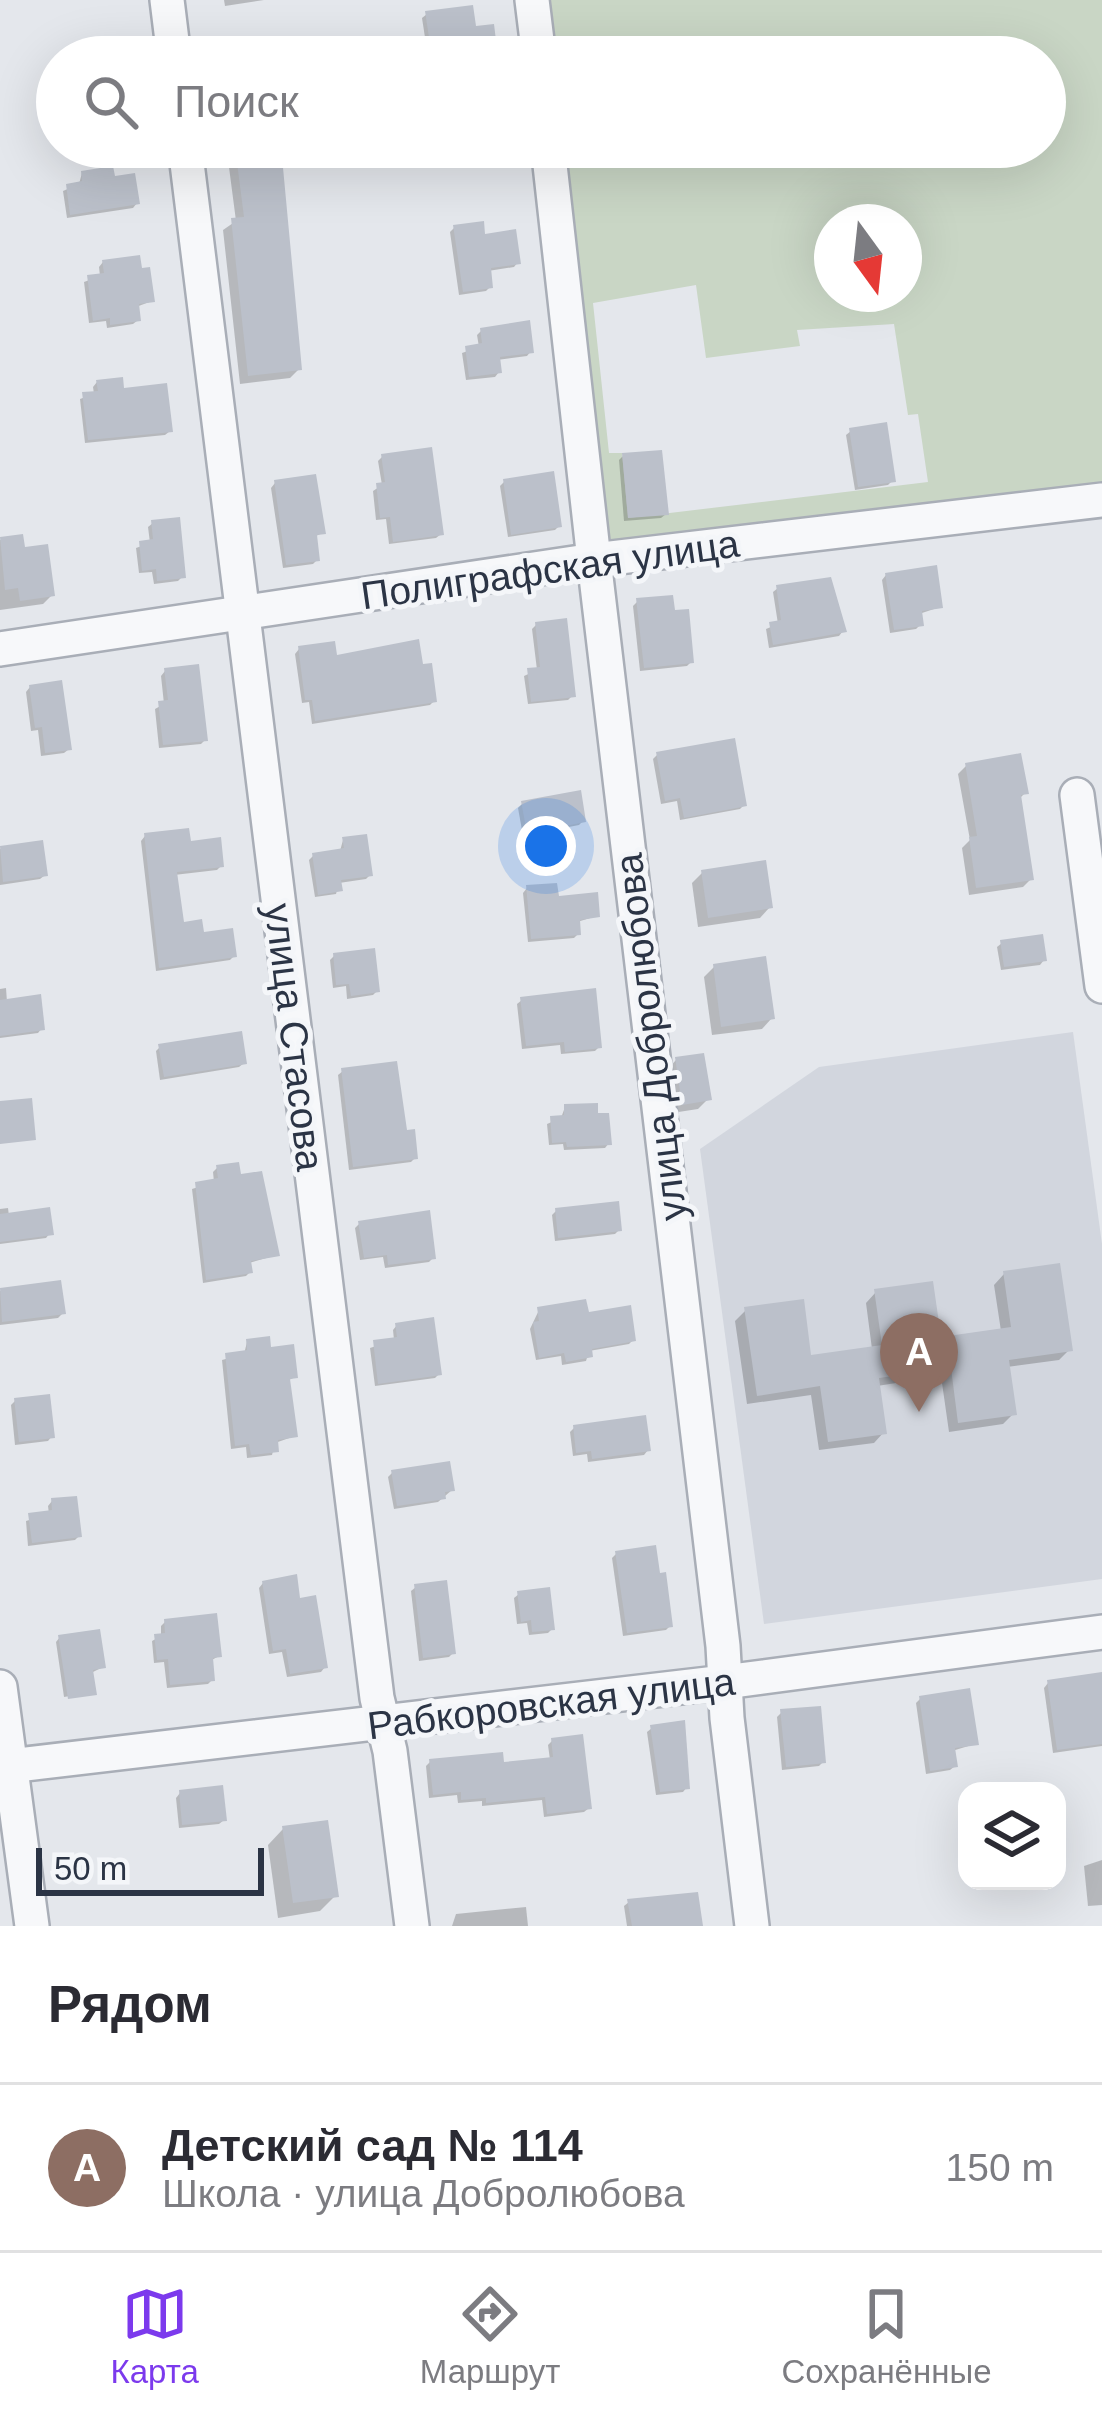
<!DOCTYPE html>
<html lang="ru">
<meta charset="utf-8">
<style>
:root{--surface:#fff;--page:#f2f2f3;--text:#2b2b33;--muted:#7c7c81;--line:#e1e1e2;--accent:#7c3aed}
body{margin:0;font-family:Arial,sans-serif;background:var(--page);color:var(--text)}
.controls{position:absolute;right:36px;bottom:36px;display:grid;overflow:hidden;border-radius:24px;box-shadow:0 12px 48px #0002}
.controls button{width:108px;height:108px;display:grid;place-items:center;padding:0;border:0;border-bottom:3px solid var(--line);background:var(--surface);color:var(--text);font:60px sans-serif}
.compass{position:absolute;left:814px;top:204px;width:108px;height:108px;border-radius:50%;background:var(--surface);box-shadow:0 12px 48px #0002;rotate:165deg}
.scale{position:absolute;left:36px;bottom:30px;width:228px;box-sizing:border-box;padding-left:12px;border:6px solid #2b3445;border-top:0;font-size:33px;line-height:42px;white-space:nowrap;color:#2b3445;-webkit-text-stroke:9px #f4f6f9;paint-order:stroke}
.you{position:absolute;left:546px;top:846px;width:42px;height:42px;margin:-30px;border:9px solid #fff;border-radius:50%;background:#1a73e8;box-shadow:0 0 0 18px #1a73e833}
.badge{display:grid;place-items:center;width:78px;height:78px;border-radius:50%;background:var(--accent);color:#fff;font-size:39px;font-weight:700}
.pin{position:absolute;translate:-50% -99px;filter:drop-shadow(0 3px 6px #0008)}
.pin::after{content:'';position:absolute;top:63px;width:42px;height:36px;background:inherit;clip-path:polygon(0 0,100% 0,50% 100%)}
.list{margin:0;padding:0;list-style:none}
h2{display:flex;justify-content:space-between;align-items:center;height:156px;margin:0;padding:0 48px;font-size:51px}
h2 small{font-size:39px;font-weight:400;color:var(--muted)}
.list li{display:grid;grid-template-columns:78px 1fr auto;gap:36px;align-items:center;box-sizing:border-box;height:168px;padding:0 48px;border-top:3px solid var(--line)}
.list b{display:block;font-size:45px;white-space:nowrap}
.list p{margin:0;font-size:39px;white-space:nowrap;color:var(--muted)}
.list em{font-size:39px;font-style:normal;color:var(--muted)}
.icon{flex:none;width:66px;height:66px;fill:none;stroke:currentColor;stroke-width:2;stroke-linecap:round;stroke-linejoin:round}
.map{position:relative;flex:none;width:1102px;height:1926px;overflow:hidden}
.search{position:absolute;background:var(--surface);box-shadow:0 12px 48px #0002;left:36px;right:36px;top:36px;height:132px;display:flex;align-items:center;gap:30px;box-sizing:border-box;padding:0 42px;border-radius:66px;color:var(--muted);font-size:45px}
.sheet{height:324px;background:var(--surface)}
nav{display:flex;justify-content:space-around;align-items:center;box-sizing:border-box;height:168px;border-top:3px solid var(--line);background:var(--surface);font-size:33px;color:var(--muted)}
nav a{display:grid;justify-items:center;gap:6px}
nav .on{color:var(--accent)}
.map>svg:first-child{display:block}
.built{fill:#d2d6de}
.green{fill:#c9d6c5;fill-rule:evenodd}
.shadow{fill:#0003}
.building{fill:#bbc0ca}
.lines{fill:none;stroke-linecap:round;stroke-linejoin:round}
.minor-casing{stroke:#a9aeb7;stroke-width:38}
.minor{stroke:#f7f8fa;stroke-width:33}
.labels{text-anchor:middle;stroke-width:10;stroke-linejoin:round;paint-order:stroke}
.street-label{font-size:39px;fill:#2b3445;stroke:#f4f6f9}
</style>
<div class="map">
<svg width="1102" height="1926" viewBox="0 0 1102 1926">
<rect width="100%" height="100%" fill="#e4e7ec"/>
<path class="built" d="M1073,1032L1102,1244V1579L764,1624L700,1149L819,1067Z"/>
<path class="green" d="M543,0H1102V484L604,547L559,147H1045V57H549ZM832,222H904V294H832ZM696,285L706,358L800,346L797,330L894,324L908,415L918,414L928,482L628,518L622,453H609L593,303Z"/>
<g class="shadow">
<path d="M224,0H264L225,6Z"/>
<path d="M427,14L474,29L495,57H428L422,18Z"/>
<path d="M57,76V110L49,111L45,81Z"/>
<path d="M232,147H267L299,369L290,378L240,384L223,230L236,221L227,152Z"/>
<path d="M82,173L112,179L137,203L133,208L67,218L63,191L79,184Z"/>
<path d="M454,228L483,237L518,262L514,267L488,271L490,287L486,291L459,295L450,232Z"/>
<path d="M103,262L152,301L136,307L138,320L133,324L107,328L106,321L89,323L84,282L100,276L99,267Z"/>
<path d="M482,330L531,351L527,356L497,360L499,372L495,377L466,380L462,353L479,347L477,335Z"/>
<path d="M97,382L122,391L170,431L165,435L85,443L80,399L94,394L93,387Z"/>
<path d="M851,431L892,481L888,485L855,490L846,435Z"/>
<path d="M623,456L666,514L661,518L624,521L619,460Z"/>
<path d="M382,457L441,534L436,538L389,544L386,519L376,520L373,491L382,485L378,461Z"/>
<path d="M504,482L559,526L555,530L508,537L500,486Z"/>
<path d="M275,483L322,533L314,537L317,560L313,564L283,568L271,488Z"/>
<path d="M153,523L182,577L178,581L154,584L152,572L139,573L136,548L150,543L148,527Z"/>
<path d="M21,537L22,550L52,595L43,604L0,610V540Z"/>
<path d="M886,575L940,607L919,614L921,624L916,629L890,633L882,580Z"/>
<path d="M778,588L843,631L839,636L769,648L766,629L778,624L773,592Z"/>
<path d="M638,601L691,662L687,666L640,671L633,606Z"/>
<path d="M536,625L573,695L568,700L528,704L524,676L537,670L532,629Z"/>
<path d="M299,649L334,658L420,667L434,701L430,705L312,724L309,702L302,703L295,654Z"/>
<path d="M165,671L205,740L201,744L159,748L155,709L164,704L161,676Z"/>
<path d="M30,687L69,749L64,753L41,756L38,730L31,731L26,692Z"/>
<path d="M657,755L744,805L740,809L680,820L677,801L661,804L653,759Z"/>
<path d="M966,766L1025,793L1018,800L1031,879L1023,887L969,895L962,848L970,840L958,774Z"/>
<path d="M522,804L583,821L579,825L523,836L518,808Z"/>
<path d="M145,836L188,844L221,866L217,870L174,875L181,926L234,956L230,960L156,971L141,841Z"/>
<path d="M343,840L370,875L366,879L339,883L336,894L315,897L309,860L313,856L340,851Z"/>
<path d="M40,844L45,875L40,879L0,885V849Z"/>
<path d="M702,873L770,907L760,918L698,927L692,883Z"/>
<path d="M527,888L597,916L577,922L578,934L574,938L528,942L523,893Z"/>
<path d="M1002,943L1044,960L1040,965L1001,970L997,947Z"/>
<path d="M334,956L377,991L373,995L347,999L346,986L333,988L330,960Z"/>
<path d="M714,967L772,1018L762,1029L712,1035L704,977Z"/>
<path d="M6,988L7,1002L42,1028L38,1033L0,1038V989Z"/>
<path d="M522,1000L599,1047L595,1051L561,1054L560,1045L522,1049L517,1004Z"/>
<path d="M160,1047L244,1063L239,1067L160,1080L156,1051Z"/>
<path d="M676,1060L708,1099L698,1109L672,1113L666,1071Z"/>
<path d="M343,1071L404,1133L415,1158L411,1162L349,1170L338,1075Z"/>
<path d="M565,1107L609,1143L605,1148L564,1150L563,1144L549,1145L547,1124L561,1118Z"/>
<path d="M217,1168L277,1255L249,1263L250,1272L246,1276L203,1283L192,1189L214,1182L213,1172Z"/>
<path d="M8,1208L9,1216L50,1233L46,1238L0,1244V1209Z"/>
<path d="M556,1211L619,1230L615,1234L555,1241L552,1215Z"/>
<path d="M360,1223L433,1258L429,1262L385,1268L383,1257L360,1260L355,1228Z"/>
<path d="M1004,1274L1069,1350L1059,1360L1007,1367L1013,1414L1003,1424L949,1432L941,1376L877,1386L884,1432L874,1443L819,1450L811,1395L747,1404L735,1321L746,1310L809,1358L872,1349L866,1303L876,1292L938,1340L1001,1331L994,1285Z"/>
<path d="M59,1283L63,1313L58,1318L0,1325V1291Z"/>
<path d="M539,1310L586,1316L633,1340L629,1344L589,1351L586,1361L562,1365L561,1356L536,1360L530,1329Z"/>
<path d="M397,1325L439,1374L435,1378L375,1386L370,1348L394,1340L393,1330Z"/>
<path d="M247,1342L268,1350L295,1377L287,1381L295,1436L275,1443L272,1455L247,1458L246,1447L231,1449L222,1360L244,1354Z"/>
<path d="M15,1401L52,1436L48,1441L15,1445L11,1405Z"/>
<path d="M574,1428L648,1450L644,1455L588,1462L587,1454L573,1456L570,1432Z"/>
<path d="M392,1473L452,1490L438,1502L394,1509L388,1477Z"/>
<path d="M52,1501L79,1536L75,1540L28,1546L26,1521L49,1514L48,1506Z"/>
<path d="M616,1554L670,1626L666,1630L623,1636L612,1558Z"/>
<path d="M263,1583L298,1601L325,1667L321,1672L287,1677L282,1652L269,1654L259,1588Z"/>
<path d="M416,1587L453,1653L449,1657L419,1661L411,1591Z"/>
<path d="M519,1594L552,1629L548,1633L529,1635L527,1623L517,1624L514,1598Z"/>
<path d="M165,1622L219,1656L210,1661L212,1680L208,1684L167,1688L164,1662L154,1663L152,1641L161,1636V1626Z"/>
<path d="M60,1637L103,1667L91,1673L93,1692L64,1697L56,1642Z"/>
<path d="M1102,1675V1746L1053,1753L1044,1688L1048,1683Z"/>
<path d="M920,1699L975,1744L952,1751L955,1766L950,1770L926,1774L916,1703Z"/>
<path d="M782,1712L823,1762L819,1766L782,1770L777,1717Z"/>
<path d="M652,1728L687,1787L683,1792L656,1795L647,1732Z"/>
<path d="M552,1741L589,1808L584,1812L544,1817L542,1800L482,1806V1801L458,1803L457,1795L429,1798L426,1766L430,1762L501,1765L550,1760L548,1745Z"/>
<path d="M180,1793L224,1820L219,1824L179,1828L176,1798Z"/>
<path d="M283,1829L335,1896L320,1911L278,1918L268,1845Z"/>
<path d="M1102,1860V1905L1088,1906L1084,1866Z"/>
<path d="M629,1902L700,1926H627L624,1906Z"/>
<path d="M526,1907L528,1926H452L456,1914Z"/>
</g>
<g class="building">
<path d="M473,5L476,26L494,24L498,57H432L425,11Z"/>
<path d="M235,147H270L272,158L282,157L302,370L248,376L231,218L244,217Z"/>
<path d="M113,166L115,176L135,173L140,204L70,215L66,184L82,181L81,171Z"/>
<path d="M484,221L485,234L516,229L521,264L491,268L493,288L463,292L453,225Z"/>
<path d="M140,255L142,268L150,267L155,302L139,304L141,321L110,325V318L93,321L87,275L104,273L102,260Z"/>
<path d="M530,320L534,353L500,357L502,373L469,377L465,346L482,343L480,328Z"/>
<path d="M123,377L124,388L167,383L173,432L88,440L82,392L98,391L96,380Z"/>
<path d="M887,422L896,482L858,487L849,428Z"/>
<path d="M432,447L444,535L393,542L390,517L380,518L376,483L385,482L381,454Z"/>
<path d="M662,450L669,515L628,518L622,453Z"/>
<path d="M554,471L562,527L511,535L503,479Z"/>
<path d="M316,474L326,534L317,535L320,561L286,565L274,480Z"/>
<path d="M180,517L186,578L157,581L156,569L142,571L139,541L153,539L151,520Z"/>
<path d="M23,534L25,547L48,544L55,596L20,601L18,588L5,590L0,537Z"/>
<path d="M937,565L943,608L922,611L924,626L894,630L885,573Z"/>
<path d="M831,577L847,632L773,645L769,622L781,620L776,585Z"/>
<path d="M673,595L675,610L689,609L694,663L644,668L636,598Z"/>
<path d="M567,618L576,697L531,702L527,668L540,667L535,622Z"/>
<path d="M419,639L423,664L432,663L437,702L315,721L312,700H305L298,646L335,641L337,655Z"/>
<path d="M199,664L208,741L163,745L158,701L168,700L164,668Z"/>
<path d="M62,680L72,750L45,753L42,727L35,728L29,685Z"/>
<path d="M735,738L747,806L684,818L680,798L665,801L656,752Z"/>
<path d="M1021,753L1029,794L1021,795L1034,880L976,888L969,837L977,836L965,763Z"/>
<path d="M581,790L586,822L527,833L521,801Z"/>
<path d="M189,828L191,841L221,837L224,867L177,872L184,922L202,919L204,932L233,928L237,957L159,968L144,833Z"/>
<path d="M367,834L373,876L341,880L343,891L318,895L312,853L344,848L342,837Z"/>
<path d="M43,840L48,876L3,882L0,846Z"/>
<path d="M766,860L773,908L708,918L701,870Z"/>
<path d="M557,883L559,896L598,892L600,917L580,920L581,935L531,939L526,885Z"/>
<path d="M1043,934L1047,961L1004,967L1000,940Z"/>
<path d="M375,948L380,992L351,996L349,984L336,985L333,953Z"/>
<path d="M766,956L775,1019L721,1027L713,964Z"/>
<path d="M596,988L602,1048L565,1052L564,1042L526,1046L520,997Z"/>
<path d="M41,994L45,1030L0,1036V1000Z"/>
<path d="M242,1031L247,1064L164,1077L158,1044Z"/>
<path d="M704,1053L712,1100L682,1105L675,1057Z"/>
<path d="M397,1061L407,1130L415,1129L418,1159L353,1167L341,1068Z"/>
<path d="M32,1098L36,1140L0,1144V1101Z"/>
<path d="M598,1103V1113H609L612,1145L567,1147L566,1142L552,1143L550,1116L564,1115V1104Z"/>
<path d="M239,1162L241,1174L262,1171L280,1256L251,1261L253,1273L206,1280L195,1182L218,1178L216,1165Z"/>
<path d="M619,1201L622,1231L558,1238L555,1208Z"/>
<path d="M50,1207L54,1235L0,1242V1214Z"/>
<path d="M430,1210L436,1259L388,1265L387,1255L364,1258L358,1221Z"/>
<path d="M1060,1263L1073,1351L1009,1360L1017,1415L958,1423L951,1368L879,1378L887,1434L828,1442L820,1386L757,1396L744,1307L804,1299L811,1355L882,1345L874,1289L933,1281L941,1337L1011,1327L1003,1271Z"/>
<path d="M61,1280L66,1314L2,1322L0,1288Z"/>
<path d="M586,1299L589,1312L631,1305L636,1341L592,1349L593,1357L566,1362L564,1353L539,1358L533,1322L539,1321L537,1307Z"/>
<path d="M434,1317L442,1375L378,1384L373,1340L397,1337L395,1323Z"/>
<path d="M270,1336L271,1347L294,1344L298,1378L290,1379L298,1437L278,1440L279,1452L251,1455L249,1444L235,1446L225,1353L247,1350L246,1339Z"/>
<path d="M50,1394L55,1438L19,1442L14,1398Z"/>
<path d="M646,1415L651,1451L592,1459L591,1451L576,1453L573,1425Z"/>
<path d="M450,1461L455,1491L445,1492L446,1499L397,1506L391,1470Z"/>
<path d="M77,1496L82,1537L32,1543L28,1513L52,1510L51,1498Z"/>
<path d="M656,1545L660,1573L666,1572L673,1627L627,1633L615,1551Z"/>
<path d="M297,1574L300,1598L316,1595L328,1668L290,1674L286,1649L273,1651L262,1581Z"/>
<path d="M447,1580L456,1654L423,1658L414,1584Z"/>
<path d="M550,1587L555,1630L532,1632L531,1620L521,1622L517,1591Z"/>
<path d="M217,1613L222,1657L213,1658L215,1681L170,1685L168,1659L157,1660L154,1634L165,1633L164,1619Z"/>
<path d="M100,1629L106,1668L93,1670L97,1695L68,1699L58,1635Z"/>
<path d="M1102,1672V1744L1057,1750L1047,1680Z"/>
<path d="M970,1688L979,1745L955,1748L958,1767L930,1771L919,1696Z"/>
<path d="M821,1706L826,1763L786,1767L780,1709Z"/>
<path d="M685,1720L690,1789L660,1792L650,1725Z"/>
<path d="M583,1734L592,1809L547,1814L545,1797L486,1803V1798L461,1800V1792L433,1795L429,1759L503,1752L504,1762L553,1757L551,1738Z"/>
<path d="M223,1785L227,1821L182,1825L179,1790Z"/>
<path d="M328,1820L339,1897L293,1903L282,1826Z"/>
<path d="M698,1892L703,1926H632L627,1899Z"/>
</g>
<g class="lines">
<defs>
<g id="minor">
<path d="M167,0L174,57"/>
<path d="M532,0L539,57"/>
<path d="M185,147L377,1698L390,1751L412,1926"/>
<path d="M548,147L594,560L723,1646L727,1718L752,1926"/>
<path d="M0,649L594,560L1102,500"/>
<path d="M1077,795L1102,986"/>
<path d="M0,1687L32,1926"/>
<path d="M0,1767L725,1682L1102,1632"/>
</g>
</defs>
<use href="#minor" class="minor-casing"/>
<use href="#minor" class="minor"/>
</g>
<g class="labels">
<g class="street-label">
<text transform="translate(550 569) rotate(-8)" y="14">Полиграфская улица</text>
<text transform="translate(295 1037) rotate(83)" y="14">улица Стасова</text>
<text transform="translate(650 1037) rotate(-97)" y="14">улица Добролюбова</text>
<text transform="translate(551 1703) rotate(-7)" y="14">Рабкоровская улица</text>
</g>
</g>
</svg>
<div class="controls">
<button><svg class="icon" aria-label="layers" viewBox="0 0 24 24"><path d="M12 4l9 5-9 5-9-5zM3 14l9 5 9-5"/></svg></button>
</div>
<svg class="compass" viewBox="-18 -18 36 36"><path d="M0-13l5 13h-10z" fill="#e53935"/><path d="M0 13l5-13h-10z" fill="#7c7c81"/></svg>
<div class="scale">50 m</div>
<div class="you"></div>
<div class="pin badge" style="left:919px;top:1412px;background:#8d6e63">A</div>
<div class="search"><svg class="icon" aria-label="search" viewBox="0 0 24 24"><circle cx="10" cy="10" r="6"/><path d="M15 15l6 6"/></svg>Поиск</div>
</div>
<section class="sheet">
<h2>Рядом<small></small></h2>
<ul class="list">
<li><span class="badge" style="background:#8d6e63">A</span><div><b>Детский сад № 114</b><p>Школа · улица Добролюбова</p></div><em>150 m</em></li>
</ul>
</section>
<nav>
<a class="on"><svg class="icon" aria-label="map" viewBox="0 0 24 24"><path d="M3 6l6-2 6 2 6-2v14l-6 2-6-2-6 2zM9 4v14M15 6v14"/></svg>Карта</a>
<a><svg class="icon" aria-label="directions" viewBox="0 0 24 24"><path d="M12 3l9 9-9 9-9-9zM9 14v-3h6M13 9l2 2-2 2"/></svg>Маршрут</a>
<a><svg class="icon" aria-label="saved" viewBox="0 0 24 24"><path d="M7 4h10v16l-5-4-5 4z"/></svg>Сохранённые</a>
</nav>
